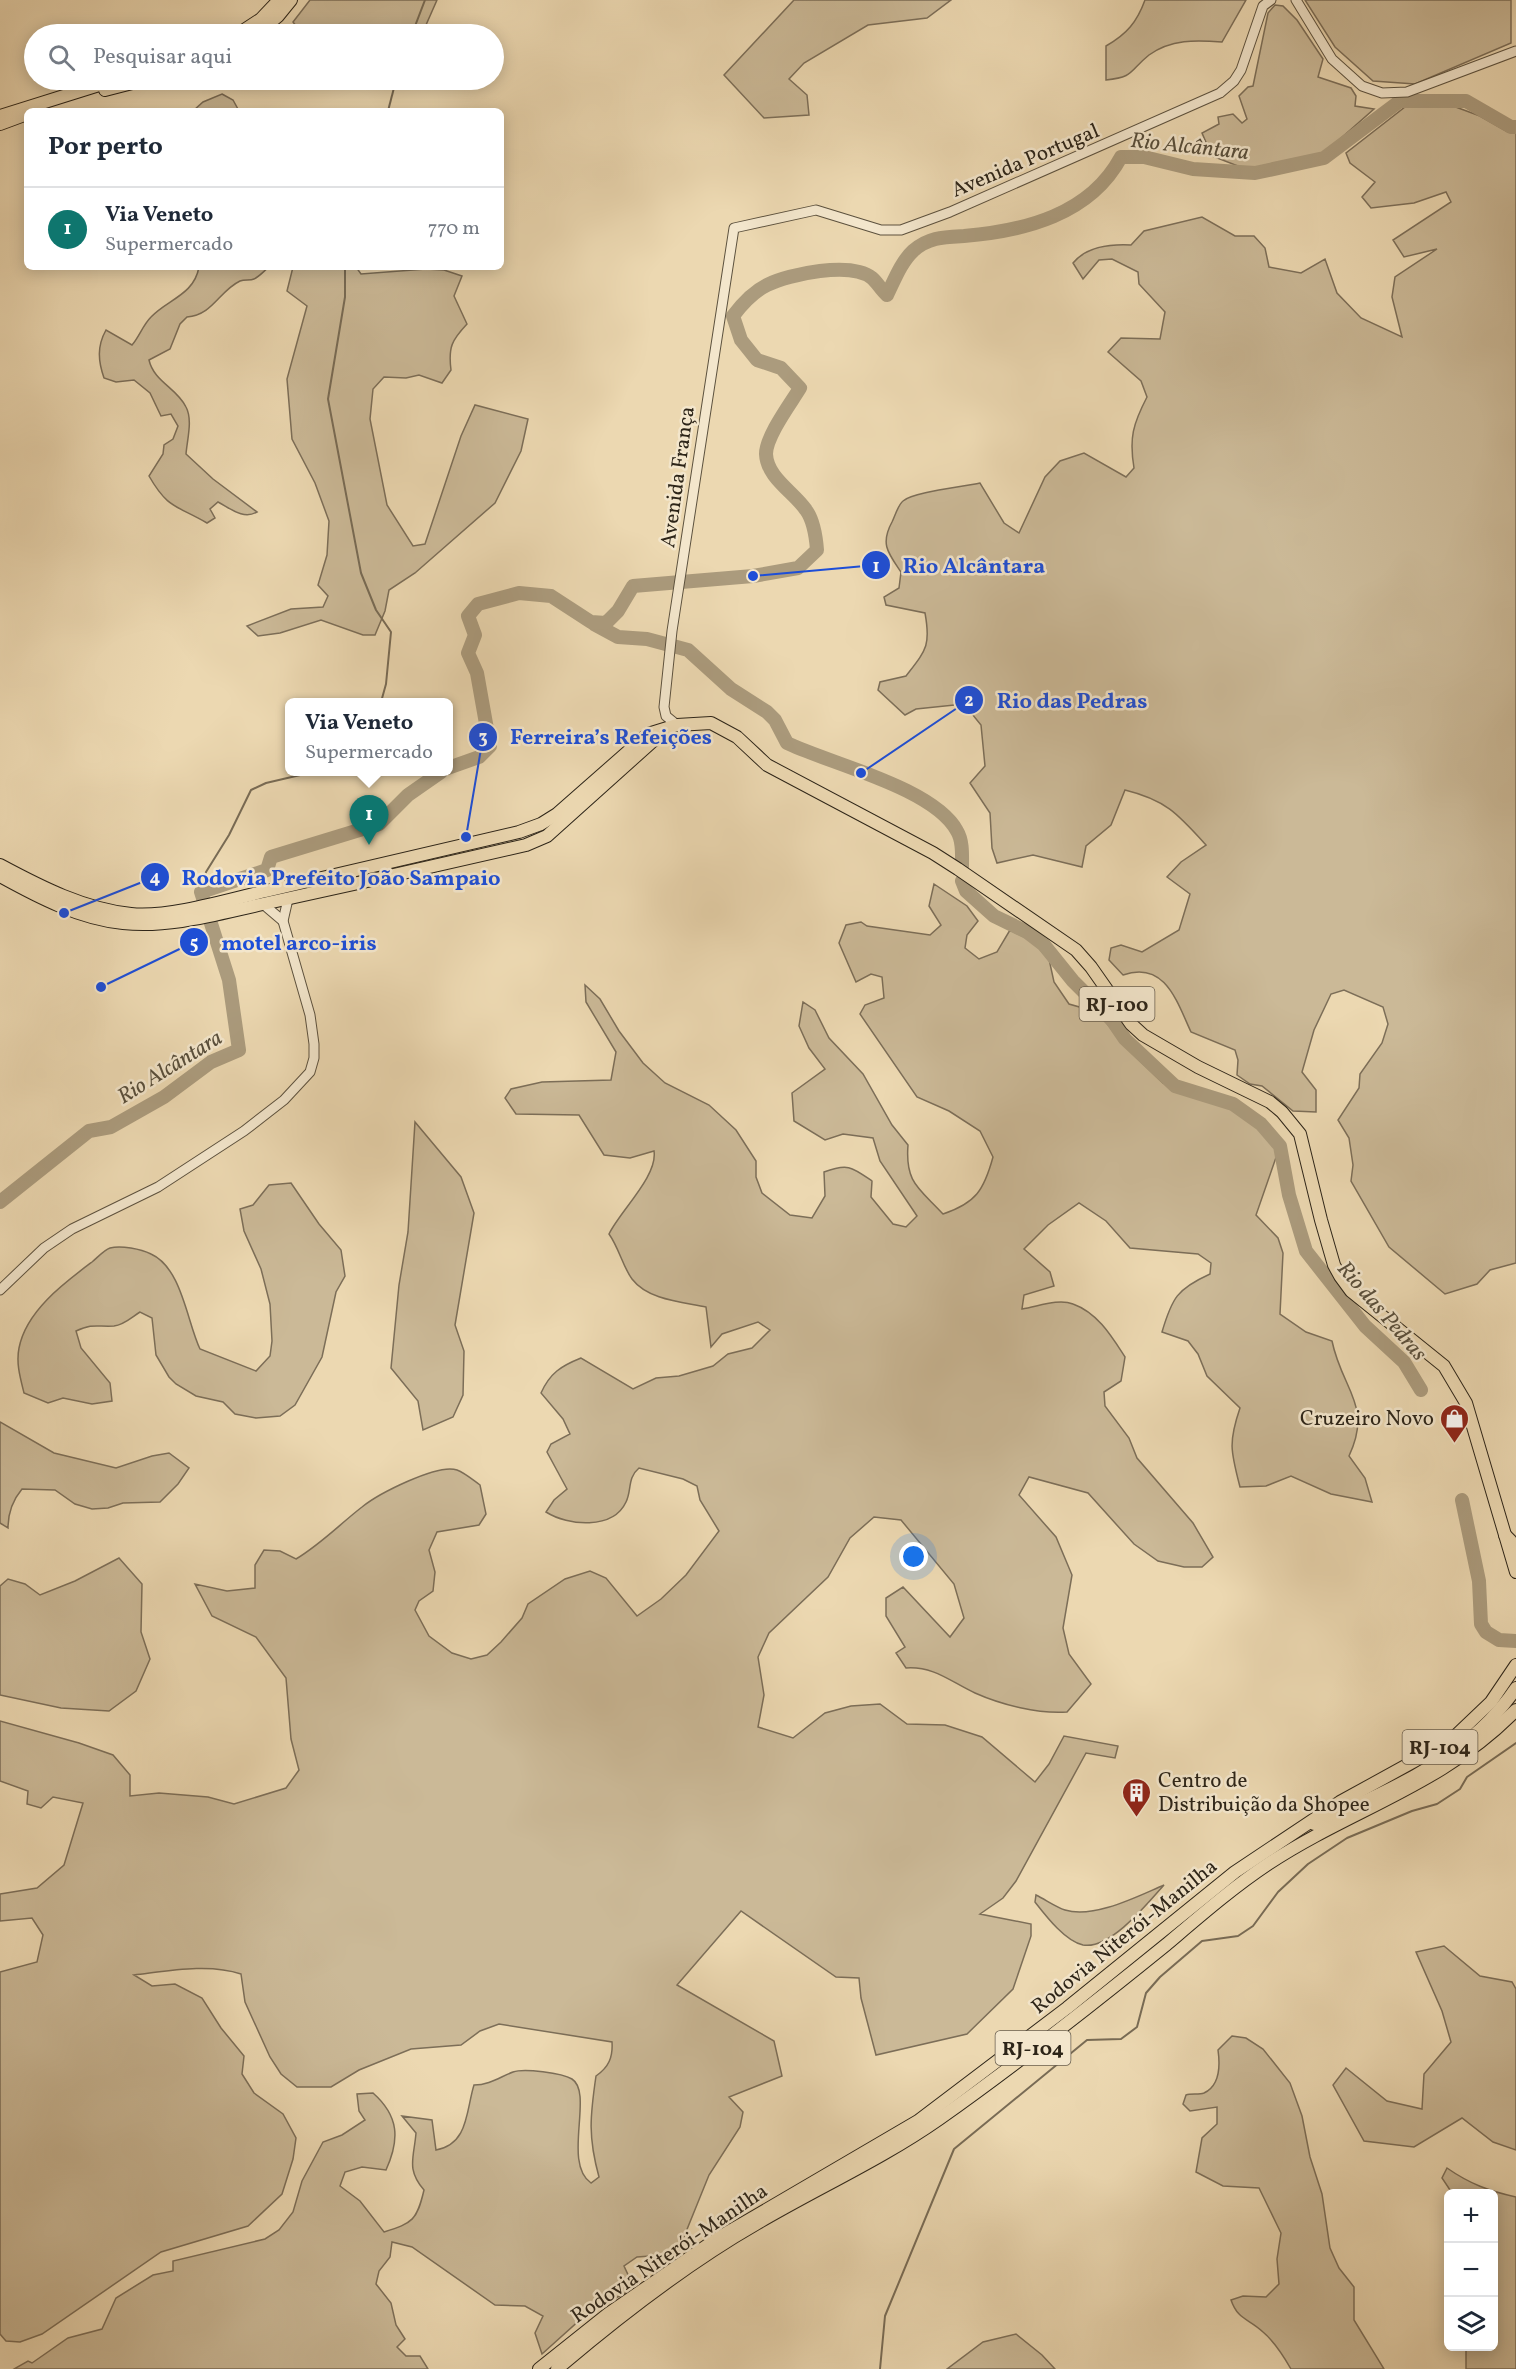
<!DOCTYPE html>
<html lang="pt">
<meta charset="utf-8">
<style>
:root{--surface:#fff;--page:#f6f6f7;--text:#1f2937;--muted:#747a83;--line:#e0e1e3;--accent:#0f766e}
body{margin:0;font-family:Vollkorn,serif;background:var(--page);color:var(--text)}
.controls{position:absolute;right:18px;bottom:18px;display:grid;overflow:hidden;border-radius:9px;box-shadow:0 3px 15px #0003}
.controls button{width:54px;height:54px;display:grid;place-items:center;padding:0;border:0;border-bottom:2px solid var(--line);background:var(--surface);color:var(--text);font:30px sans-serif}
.you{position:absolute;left:914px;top:1557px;width:21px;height:21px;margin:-15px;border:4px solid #fff;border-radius:50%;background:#1a73e8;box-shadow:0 0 0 9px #1a73e833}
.badge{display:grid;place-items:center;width:39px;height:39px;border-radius:50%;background:var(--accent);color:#fff;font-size:20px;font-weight:700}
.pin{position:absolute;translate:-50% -50px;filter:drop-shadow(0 2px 3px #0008)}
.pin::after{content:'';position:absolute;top:32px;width:21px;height:18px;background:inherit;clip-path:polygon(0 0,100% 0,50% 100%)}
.popup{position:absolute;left:285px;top:698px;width:168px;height:78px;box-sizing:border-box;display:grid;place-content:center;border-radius:9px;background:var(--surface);filter:drop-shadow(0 2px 4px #0005);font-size:20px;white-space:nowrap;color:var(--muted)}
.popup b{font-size:22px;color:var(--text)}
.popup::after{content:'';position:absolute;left:50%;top:100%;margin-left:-12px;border:12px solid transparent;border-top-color:var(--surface)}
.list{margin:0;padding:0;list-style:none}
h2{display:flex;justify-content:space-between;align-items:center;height:78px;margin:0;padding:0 24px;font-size:26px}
h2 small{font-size:20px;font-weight:400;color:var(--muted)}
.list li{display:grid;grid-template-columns:39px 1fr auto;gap:18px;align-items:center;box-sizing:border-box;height:84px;padding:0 24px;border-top:2px solid var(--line)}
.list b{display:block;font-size:22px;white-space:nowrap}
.list p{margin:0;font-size:20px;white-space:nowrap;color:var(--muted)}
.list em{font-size:20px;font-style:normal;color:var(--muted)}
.icon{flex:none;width:33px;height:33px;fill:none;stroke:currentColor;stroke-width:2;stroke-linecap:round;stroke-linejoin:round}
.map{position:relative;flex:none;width:1516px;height:2369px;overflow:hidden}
.search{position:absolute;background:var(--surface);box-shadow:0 3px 15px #0003;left:24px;top:24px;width:480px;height:66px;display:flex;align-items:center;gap:15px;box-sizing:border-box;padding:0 21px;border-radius:33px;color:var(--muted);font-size:22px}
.panel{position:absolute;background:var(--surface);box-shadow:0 3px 15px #0003;left:24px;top:108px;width:480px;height:162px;border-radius:9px}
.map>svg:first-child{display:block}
.green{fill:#cbb997;stroke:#7c6e58;stroke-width:1.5}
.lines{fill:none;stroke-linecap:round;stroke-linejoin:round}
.stream{stroke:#786b55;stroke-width:2}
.river{stroke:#ab9b7d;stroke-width:14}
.tertiary-casing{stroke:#5c513e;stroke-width:11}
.primary-casing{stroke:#2c2418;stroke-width:14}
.trunk-casing{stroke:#2c2418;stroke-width:14}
.tertiary{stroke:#f3e6cc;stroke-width:9}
.primary{stroke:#ecd8b1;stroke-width:12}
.trunk{stroke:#ecd8b1;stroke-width:12}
.labels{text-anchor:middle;stroke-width:5;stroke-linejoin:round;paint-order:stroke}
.shield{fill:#f3e6cc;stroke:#685e4e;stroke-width:1.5}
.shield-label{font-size:20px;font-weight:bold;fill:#2c2418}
.street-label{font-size:21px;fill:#2c2418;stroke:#f3e6cc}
.poi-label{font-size:21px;fill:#2c2418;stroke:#f3e6cc;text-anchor:end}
.water-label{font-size:22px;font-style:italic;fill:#584e3b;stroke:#f3e6cc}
.leader{fill:none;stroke:#1d4ed8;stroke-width:2}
.callout-dot{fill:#1d4ed8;stroke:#f3e6cc;stroke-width:2}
.mark-label{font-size:18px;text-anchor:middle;font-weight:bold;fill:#fff}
.callout-label{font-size:22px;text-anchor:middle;font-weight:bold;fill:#1d4ed8;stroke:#f3e6cc;stroke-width:5;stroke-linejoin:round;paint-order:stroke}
</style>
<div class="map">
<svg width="1516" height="2369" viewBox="0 0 1516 2369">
<rect width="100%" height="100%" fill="#ecd8b1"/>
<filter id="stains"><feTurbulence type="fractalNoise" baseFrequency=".00333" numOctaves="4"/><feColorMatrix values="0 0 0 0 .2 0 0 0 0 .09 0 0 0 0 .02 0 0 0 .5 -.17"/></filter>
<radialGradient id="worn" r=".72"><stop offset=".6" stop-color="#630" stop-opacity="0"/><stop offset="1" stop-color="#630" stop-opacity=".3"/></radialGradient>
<g class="green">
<path d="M310,0H437L422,34H380L369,29L349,34H302L293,22Z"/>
<path d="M794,0H951L927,18L868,25L804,63L789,79L807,95L809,115L764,118L724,75Z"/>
<path d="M1145,0H1246L1222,42C1196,40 1171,39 1149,55C1129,71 1135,77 1106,80V46C1127,34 1137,22 1145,0Z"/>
<path d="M1305,0H1511V43L1415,84L1373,81L1335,47Z"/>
<path d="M1275,5L1283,6L1297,20L1323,59L1318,77L1351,88L1356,96L1355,106L1374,109L1323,154L1263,168H1243L1212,156L1202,133L1219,124L1218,117L1233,114L1242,123L1247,119L1239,96L1248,87L1253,86L1268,13Z"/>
<path d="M222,94L233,100L239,111H193L203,102Z"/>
<path d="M1453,106L1480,116L1508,132H1516V1263L1490,1270L1477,1284L1445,1294L1389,1247L1351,1181L1353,1165L1349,1138L1338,1120L1359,1088L1360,1074L1382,1043L1388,1024L1383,1007L1344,990L1331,994L1314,1030L1302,1072L1316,1090V1112L1293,1111L1262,1086L1250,1084L1237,1075L1238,1060L1235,1050L1191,1032C1177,1002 1165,960 1123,975L1109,960L1111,948L1121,945L1142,952L1179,930L1190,894L1167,877L1181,862L1206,845C1178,814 1166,800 1125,790L1111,825L1086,846L1082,867L1033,855L997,863L992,848L990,813L970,783L985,766L981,725L964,704L916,709L905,715L878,690L880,682L906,676C926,650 931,646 925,613L886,605L884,597L899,588L901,572C888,553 880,544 892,522C895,516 898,505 903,501C913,492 963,487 980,483L1004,523L1019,533L1045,477L1060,461L1084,453L1126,477L1134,468C1129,438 1133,424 1147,397L1141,381L1108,352L1121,338L1160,339L1165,312L1139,284L1138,272L1112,259L1099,260L1083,279L1073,263C1086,247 1111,244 1131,245L1144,231L1202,217L1235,236H1254L1265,248L1269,267L1301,273L1325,259L1337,293L1361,318L1402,337L1392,297L1395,277L1437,249L1404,257L1393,240L1451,202L1446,192L1414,203L1371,208L1362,197L1375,182L1350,163L1346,153L1405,107Z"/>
<path d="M199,267H269C265,270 259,277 254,279C250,281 245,279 240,281C219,291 213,315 187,317L180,324L170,349L149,360C154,382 177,388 186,407C193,420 187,440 186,454L213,479L257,512C243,520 230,508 218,502L210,509L215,518L207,523C176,505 168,509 149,476L163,454L164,445L173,439L178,426L171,414L161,416L150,393L134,380L116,382L104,378C98,361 97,346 106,330L132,345C139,337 143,325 151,317C168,299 194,295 199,267Z"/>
<path d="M293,267H356L361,274L426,269L444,270L462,276L454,296L467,324C452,340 448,347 451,370L442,383L419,375L406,378L384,377L373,389L370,419L387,505L413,546L425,544L461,436L475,405L528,419L521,451L495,503L415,573L389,590L385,611L375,635H363L321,620L280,633L258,636L247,626L291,609L323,607L328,596L318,585L327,555L329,521L315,483L292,439L287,379L307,306L287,291Z"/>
<path d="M934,884L967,906L978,921L967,935L965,948L979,959L997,952L1010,930L1032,941L1049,959L1054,982L1069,1004L1097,1012L1135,1056L1163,1083L1233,1104L1261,1124L1280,1146L1256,1215L1278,1238L1283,1253L1280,1314L1306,1332L1332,1341C1342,1390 1373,1405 1349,1456L1365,1478L1372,1502L1331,1494L1291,1476L1266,1486L1240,1487C1231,1452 1228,1443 1240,1408L1207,1376L1198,1354L1188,1341L1162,1332C1172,1298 1177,1289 1210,1274L1211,1263L1198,1254L1130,1248L1106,1221L1079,1203L1048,1225L1024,1249L1050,1272L1054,1286L1024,1295L1022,1309C1037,1307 1058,1298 1073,1304C1098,1313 1112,1337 1125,1357L1121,1381L1104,1392L1105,1406L1129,1438L1137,1458L1193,1523L1213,1557L1202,1567H1184L1158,1561L1134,1544L1088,1493L1029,1477L1019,1495L1056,1537L1072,1575L1063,1628L1069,1654L1091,1684L1067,1712C1038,1714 1002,1705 975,1693C951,1682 934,1666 906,1668L896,1653L905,1647L886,1616V1598L903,1587L950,1637L964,1618L954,1584L901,1520L874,1517L850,1538L828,1577L769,1633L758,1657L764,1695L758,1727L793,1738L825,1713L851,1706L880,1704L907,1724L945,1725L982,1737L1035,1782L1049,1764L1064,1736L1118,1746L1115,1758L1086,1753L1016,1881L1003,1898L980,1914L1031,1924V1936L1013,1989L967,2034L876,2055L861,1998L859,1978L836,1977L741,1911L677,1985L774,2041L782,2076L729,2097L743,2112L740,2127L709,2175L677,2254L637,2257L624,2266L630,2279V2291L591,2310L542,2354L535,2333L543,2316L525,2306L495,2305L412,2247L392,2242L390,2257L379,2271L376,2284L391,2303L396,2325L405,2339L397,2347L406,2356H420L428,2369H14L28,2361L32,2363L68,2338L102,2329L116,2298L153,2275L173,2271V2261L265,2239L279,2230L293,2212L302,2181L323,2142L342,2135L365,2120L359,2111L357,2094L373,2093C399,2116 400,2139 386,2170L362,2167L345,2172L340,2186L360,2201L384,2232C413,2223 417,2220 424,2190C406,2169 414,2158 416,2133L402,2116L432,2120L436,2150C469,2144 466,2110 474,2085C489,2085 500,2077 513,2072C524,2068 562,2073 572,2079C594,2093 562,2163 591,2183L599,2177C588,2137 590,2117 596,2076C609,2067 613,2057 612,2042L499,2024L480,2031L461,2045L411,2049L359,2070L331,2087H297L281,2074L270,2057L245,2002L241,1974C209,1963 168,1971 134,1975L152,1986L175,1984L202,1998L221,2028L244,2056L242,2074L254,2093L283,2114L296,2138L293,2159L282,2194L248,2226L161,2252L42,2334L20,2342L6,2341L0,2334V1972L37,1962L43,1935L32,1918L0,1921V1894L37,1888L64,1865L83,1803L53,1797L41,1808L27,1804L28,1791L0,1781V1721L79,1743L113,1755L130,1775V1796L159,1793L208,1797L234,1804L286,1788L299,1770L291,1739L286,1678L256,1637L212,1616L195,1584L227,1591L255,1588V1565L264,1550L280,1551L296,1559C321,1544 340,1524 362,1507C378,1494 438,1463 457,1470C465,1473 473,1480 480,1485L486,1514L479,1525L437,1532L429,1550L435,1572L433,1591L419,1601L415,1610L429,1636L452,1653L471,1659L487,1655L501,1642L522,1618L528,1604L565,1579L590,1571L606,1578L637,1616L661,1599L686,1575L719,1531L700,1500L697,1486L683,1479L639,1468C627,1478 632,1490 626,1502C613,1530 568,1526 546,1512L554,1500L567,1489L547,1452L551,1444L570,1434L563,1419L541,1393C550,1373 561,1366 581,1358L633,1389L656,1378L679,1376L713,1366L728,1354L752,1348L770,1330L758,1322L722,1334L711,1347L706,1307C682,1302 648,1300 632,1279C623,1267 619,1248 609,1234C620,1211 658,1176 654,1151L630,1158L604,1155L579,1115L516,1114L505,1098L511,1089L542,1082L611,1080L616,1052L586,1002L585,985L600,999L619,1031L643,1063L665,1083L709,1105L736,1130L756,1161V1177L762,1193L790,1215L812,1218L825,1196L824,1172C848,1163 852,1167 872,1181L871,1197L893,1224L906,1227L917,1216L880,1161L873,1138L843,1134L825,1140L794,1121L792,1093L825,1069L809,1048L799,1026L803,1002L815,1010L829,1038L863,1074L892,1125L908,1145C905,1183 919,1188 943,1214C976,1203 984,1190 993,1157L980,1131L949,1111L917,1097L860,1014L865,1005L884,998L882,977L871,974L856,982L839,943L846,925L861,922L867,926L930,935L941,925L929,906Z"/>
<path d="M415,1122L461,1177L474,1213L455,1325L464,1351L463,1395L453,1417L423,1430L418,1401L391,1368L399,1285L408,1232Z"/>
<path d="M291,1183L319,1224L341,1250L345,1276L336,1292L322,1357L295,1405L280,1416L256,1418L235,1414L223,1402L196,1396L176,1384L169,1377L156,1355L152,1318L140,1312C132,1317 124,1325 114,1326C97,1327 93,1323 76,1331L81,1348L110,1383L112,1401L92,1404L63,1398L48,1403L24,1393C20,1377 16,1363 19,1348C26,1311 64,1283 92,1262C97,1258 104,1250 110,1248C121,1245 141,1249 151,1254C182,1268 187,1322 200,1349L256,1371L270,1356L272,1341L270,1304L261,1269L244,1231L240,1209L253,1205L269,1185Z"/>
<path d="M0,1422L54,1453L116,1468L152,1456L169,1453L189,1468L178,1484L160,1502L123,1503L108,1508L92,1509L75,1504L55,1490L22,1489C12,1501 8,1513 8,1528L0,1523Z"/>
<path d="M119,1558L142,1584L141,1632L150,1659L136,1691L109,1711L61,1708L0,1695V1586L8,1579L25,1584L40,1595L75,1581Z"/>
<path d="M1164,1885C1148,1903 1110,1950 1083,1945C1065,1941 1046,1916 1035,1902L1036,1895C1046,1900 1056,1907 1065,1910C1094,1919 1138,1896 1164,1885Z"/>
<path d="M1444,1946L1480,1976L1512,1982L1516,1989V2150L1493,2142L1462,2118L1414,2147L1364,2141L1333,2085L1346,2068L1387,2101L1422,2109L1424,2074L1451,2042L1442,2011L1416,1952Z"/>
<path d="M1232,2036L1246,2038L1263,2049L1290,2083L1302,2116L1310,2157L1322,2194L1330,2248L1339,2268L1354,2287V2320L1384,2369H1291C1283,2355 1275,2342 1263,2332C1248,2318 1238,2320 1231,2300L1243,2296L1266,2297L1279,2284L1277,2259L1281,2233L1259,2188L1223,2186L1196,2172L1202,2138L1217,2124V2107L1190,2111L1183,2104L1186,2095C1191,2093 1199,2095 1204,2093C1221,2085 1220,2064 1218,2050Z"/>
<path d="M1447,2168C1470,2184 1489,2191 1516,2197V2369H1466V2347L1494,2346V2194L1452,2193L1442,2178Z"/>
<path d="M1016,2334L1042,2355L1055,2369H947L983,2342Z"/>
</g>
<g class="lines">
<g class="stream">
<path d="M412,34L425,0"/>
<path d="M388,111L396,80"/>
<path d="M345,267V297L328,399L361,573L376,610L391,632L386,684L381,702"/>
<path d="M201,892L206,872L229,835L251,790L266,783L313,772"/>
<path d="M880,2369L885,2316L954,2149L1087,2040L1121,2039L1137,2027L1146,1993L1160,1977L1202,1941L1238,1936L1253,1926L1278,1892L1308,1864L1347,1838L1412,1811L1437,1804L1460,1789L1467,1777L1516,1743"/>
</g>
<g class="river">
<path d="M594,624L618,637L647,639L688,650L731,689L767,712L775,720L787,743C831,764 934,788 957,831C963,841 962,855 962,867"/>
<path d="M448,768L479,757L490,746L477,673L468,653L475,635L468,616L478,604L519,593L551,596L591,622L606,623L618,611L633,586L753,576L798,568L817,550C816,537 814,521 806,510C794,492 767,478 766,454C766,436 791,403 800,388L781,368L757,360L741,340L733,316C742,304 753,292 767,285C789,274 851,261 872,278C877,282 881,290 887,295C894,281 901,262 913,251C928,237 945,237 964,236C1024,231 1090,215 1121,157H1144L1193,169L1255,173L1324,158L1400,101H1466L1511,127H1516"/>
<path d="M962,881L966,891L994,916L1027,932L1044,945L1073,981L1112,1020L1125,1039L1175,1086L1233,1104L1261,1124L1280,1146L1289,1195L1306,1251L1365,1326L1404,1362L1421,1390"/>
<path d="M0,1202L89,1131L111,1127L164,1097L211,1062L239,1050L229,980L201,892L267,870L271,857L379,824L408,795L441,772"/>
<path d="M1462,1500L1479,1581L1481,1624L1486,1632L1499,1640L1516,1641"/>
</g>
<defs>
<g id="tertiary">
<path d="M1296,0L1332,59L1362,86L1382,93L1407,92L1516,51"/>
<path d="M677,725L666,716L664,707L672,631L734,228L816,210L881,230H901L950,212L1220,93L1234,81L1241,70L1263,6L1271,0"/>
<path d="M263,904L283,921"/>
<path d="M0,1290L44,1248L72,1229L158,1187L244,1131L284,1100L310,1072L314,1058V1044L310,1015L283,921L288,899"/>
</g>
<g id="primary">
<path d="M238,34L261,19L279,0"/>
<path d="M256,34L278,16L291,0"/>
<path d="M105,90L144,80"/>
<path d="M0,116L115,80"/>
<path d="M0,124L27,114"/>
<path d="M0,865C41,887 84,909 131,914C168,918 228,900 266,891C350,872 434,852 519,832L541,824L557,814L648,734L677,725L711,723L737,737L767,765L933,853L958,869L1076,950L1091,967L1131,1024L1143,1035L1198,1067L1270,1102L1282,1112L1300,1134L1321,1220L1334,1265L1340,1276L1351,1291L1444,1366L1466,1403L1516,1572"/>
<path d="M0,876C38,897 80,919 123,923C170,928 217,914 263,904C351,885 438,865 526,845L547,836L664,731"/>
<path d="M1314,1824C1388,1791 1469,1758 1516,1688"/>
</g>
<g id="trunk">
<path d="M1505,1535L1516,1546"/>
<path d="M539,2369L608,2314L718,2238L918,2121L1067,2008L1235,1872L1340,1802L1449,1742L1491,1702L1516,1665"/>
<path d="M557,2369C617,2318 688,2263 756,2224C817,2188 882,2159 939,2119C1017,2064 1093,2004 1167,1944C1200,1916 1232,1888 1268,1864C1353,1808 1442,1786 1516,1710"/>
</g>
</defs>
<use href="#tertiary" class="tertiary-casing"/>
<use href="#primary" class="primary-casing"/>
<use href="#trunk" class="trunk-casing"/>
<use href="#tertiary" class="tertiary"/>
<use href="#primary" class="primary"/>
<use href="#trunk" class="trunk"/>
</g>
<defs>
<symbol id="shop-pin" viewBox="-11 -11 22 30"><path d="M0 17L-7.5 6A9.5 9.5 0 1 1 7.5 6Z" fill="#8f2418" stroke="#f3e6cc"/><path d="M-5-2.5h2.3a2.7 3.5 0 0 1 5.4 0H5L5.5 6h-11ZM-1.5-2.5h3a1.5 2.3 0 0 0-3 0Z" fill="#fff"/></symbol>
<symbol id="building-pin" viewBox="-11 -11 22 30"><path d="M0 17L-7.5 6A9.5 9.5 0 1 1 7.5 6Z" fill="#8f2418" stroke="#f3e6cc"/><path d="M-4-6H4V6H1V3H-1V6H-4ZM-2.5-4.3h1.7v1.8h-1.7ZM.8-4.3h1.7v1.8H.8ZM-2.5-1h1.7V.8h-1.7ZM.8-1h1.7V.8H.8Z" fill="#fff"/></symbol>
</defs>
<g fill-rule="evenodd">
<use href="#shop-pin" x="1438" y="1402" width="33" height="45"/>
<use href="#building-pin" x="1120" y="1776" width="33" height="45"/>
</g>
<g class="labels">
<g class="shield">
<rect x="1079.5" y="987" width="75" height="34" rx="4.5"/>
<rect x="1402.5" y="1730" width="75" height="34" rx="4.5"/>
<rect x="995.5" y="2031" width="75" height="34" rx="4.5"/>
</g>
<g class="shield-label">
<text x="1117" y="1011">RJ-100</text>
<text x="1440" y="1754">RJ-104</text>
<text x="1033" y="2055">RJ-104</text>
</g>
<g class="street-label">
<text transform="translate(1025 160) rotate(-23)" y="7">Avenida Portugal</text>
<text transform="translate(677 477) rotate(-82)" y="7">Avenida França</text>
<text transform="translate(1124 1936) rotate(-39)" y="7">Rodovia Niterói-Manilha</text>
<text transform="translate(669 2253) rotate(-34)" y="7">Rodovia Niterói-Manilha</text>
</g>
<g class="poi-label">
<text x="1434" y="1425">Cruzeiro Novo</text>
<text x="1158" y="1787" text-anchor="start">Centro de<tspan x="1158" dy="24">Distribuição da Shopee</tspan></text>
</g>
<g class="water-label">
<text transform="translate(1190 145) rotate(6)" y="8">Rio Alcântara</text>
<text transform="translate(169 1066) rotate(-32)" y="8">Rio Alcântara</text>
<text transform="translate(1383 1310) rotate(49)" y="8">Rio das Pedras</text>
</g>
</g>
<path class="leader" d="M753 576L876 565M861 773L969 700M466 837L483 737M64 913L155 877M101 987L194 942"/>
<g class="callout-dot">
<circle cx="753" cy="576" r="6"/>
<circle cx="861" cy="773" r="6"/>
<circle cx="466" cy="837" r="6"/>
<circle cx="64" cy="913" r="6"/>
<circle cx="101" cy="987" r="6"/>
<circle cx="876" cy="565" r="15"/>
<circle cx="969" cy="700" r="15"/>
<circle cx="483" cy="737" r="15"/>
<circle cx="155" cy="877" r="15"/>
<circle cx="194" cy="942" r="15"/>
</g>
<g class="mark-label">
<text x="876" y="572">1</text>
<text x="969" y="706">2</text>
<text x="483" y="743">3</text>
<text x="155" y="883">4</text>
<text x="194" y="949">5</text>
</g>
<g class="callout-label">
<text x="974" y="573">Rio Alcântara</text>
<text x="1072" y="708">Rio das Pedras</text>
<text x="611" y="744">Ferreira’s Refeições</text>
<text x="341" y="885">Rodovia Prefeito João Sampaio</text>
<text x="299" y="950">motel arco-iris</text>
</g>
<rect width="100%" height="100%" filter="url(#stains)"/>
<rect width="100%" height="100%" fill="url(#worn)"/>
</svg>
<div class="controls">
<button>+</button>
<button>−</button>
<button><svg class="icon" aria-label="layers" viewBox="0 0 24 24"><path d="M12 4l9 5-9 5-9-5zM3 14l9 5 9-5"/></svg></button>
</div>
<div class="you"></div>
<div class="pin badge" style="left:369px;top:845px">1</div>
<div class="popup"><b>Via Veneto</b>Supermercado</div>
<div class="search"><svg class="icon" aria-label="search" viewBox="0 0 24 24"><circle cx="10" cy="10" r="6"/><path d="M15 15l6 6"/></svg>Pesquisar aqui</div>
<section class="panel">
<h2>Por perto<small></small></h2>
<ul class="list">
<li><span class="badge">1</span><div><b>Via Veneto</b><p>Supermercado</p></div><em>770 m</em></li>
</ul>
</section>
</div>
